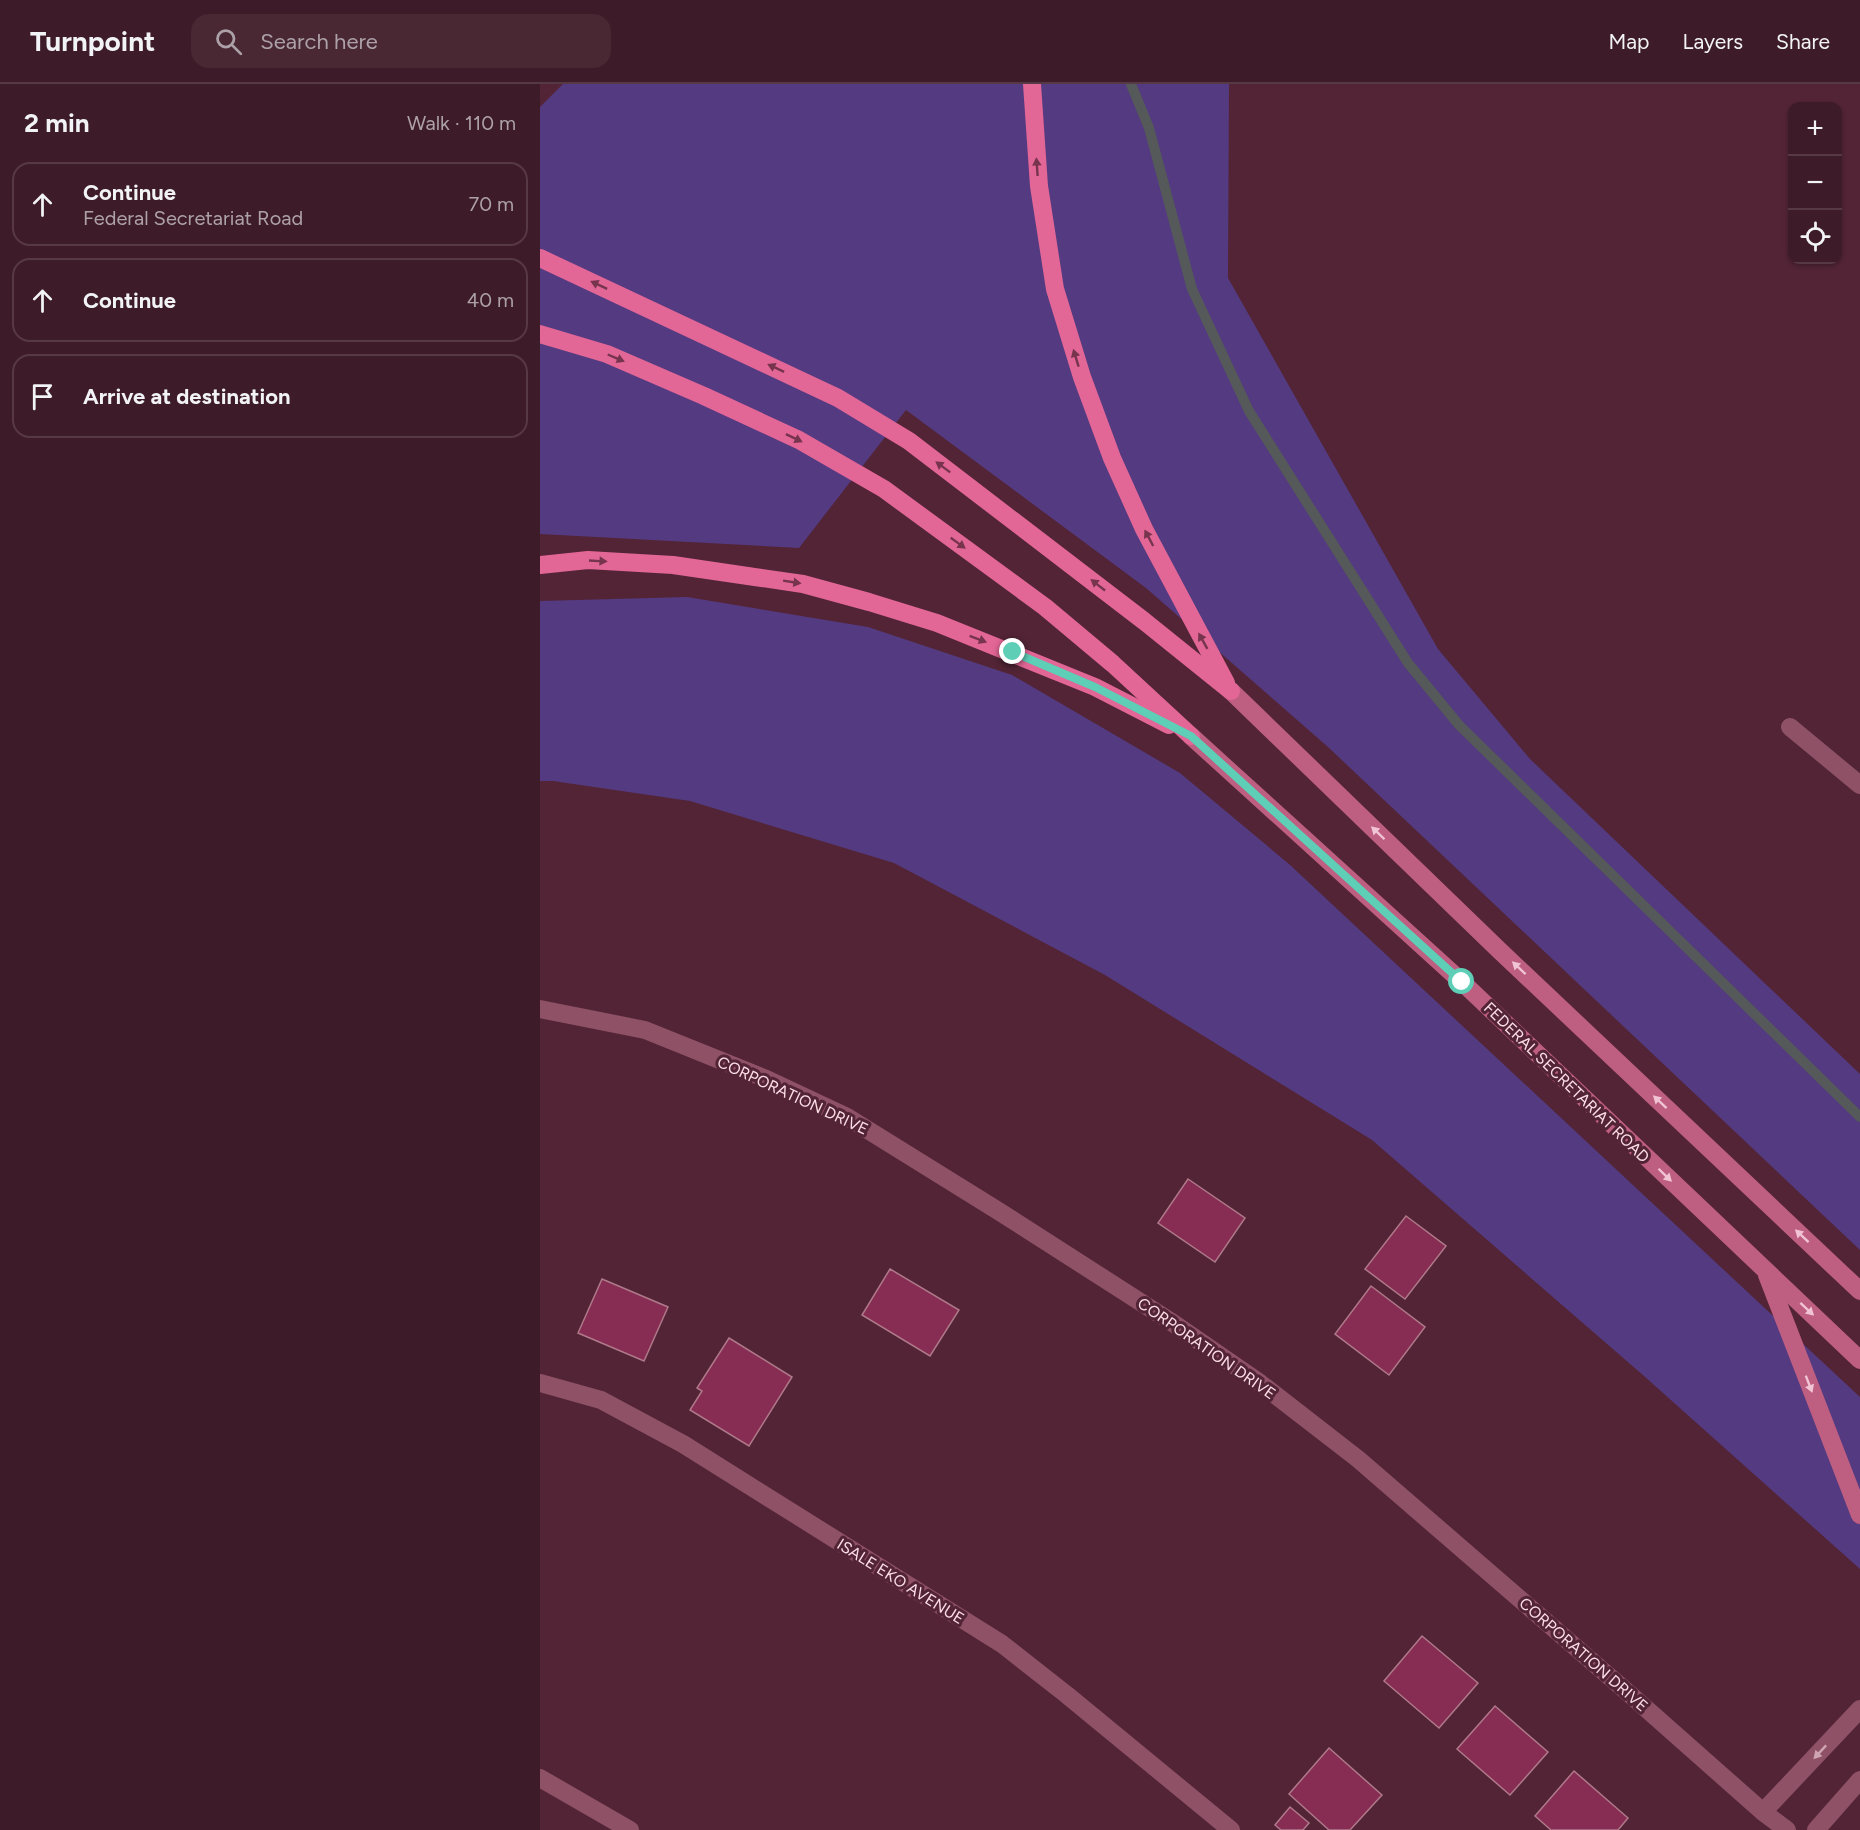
<!DOCTYPE html>
<meta charset="utf-8">
<style>
:root{--surface:#3e1b28;--page:#492834;--text:#f1f3f6;--muted:#ada1a8;--line:#573945}
body{margin:0;font-family:Figtree,sans-serif;background:var(--page);color:var(--text)}
.controls{position:absolute;right:18px;top:18px;display:grid;overflow:hidden;border-radius:12px;box-shadow:0 2px 4px #0004}
.controls button{width:54px;height:54px;display:grid;place-items:center;padding:0;border:0;border-bottom:2px solid var(--line);background:var(--surface);color:var(--text);font:30px sans-serif}
.stop{position:absolute;width:18px;height:18px;margin:-14px;border:4px solid #5eceb7;border-radius:50%;background:#fff}
.stop.end{background:#5eceb7;border-color:#fff;box-shadow:0 2px 6px #0008}
.list{margin:0;padding:0;list-style:none}
h2{display:flex;justify-content:space-between;align-items:center;height:78px;margin:0;padding:0 24px;font-size:26px}
h2 small{font-size:20px;font-weight:400;color:var(--muted)}
.list li{display:grid;grid-template-columns:39px 1fr auto;gap:18px;align-items:center;box-sizing:border-box;height:84px;margin:0 12px 12px;padding:0 12px;border:2px solid var(--line);border-radius:18px}
.list b{display:block;font-size:22px;white-space:nowrap}
.list p{margin:0;font-size:20px;white-space:nowrap;color:var(--muted)}
.list em{font-size:20px;font-style:normal;color:var(--muted)}
.icon{flex:none;width:33px;height:33px;fill:none;stroke:currentColor;stroke-width:2;stroke-linecap:round;stroke-linejoin:round}
.map{position:relative;flex:none;width:1320px;height:1746px;overflow:hidden}
header{display:flex;align-items:center;gap:36px;box-sizing:border-box;height:84px;padding:0 30px;background:var(--surface);border-bottom:2px solid var(--line)}
header strong{font-size:28px}
nav{display:flex;gap:33px;margin-inline-start:auto;font-size:21px}
.search{width:420px;height:54px;background:var(--page);display:flex;align-items:center;gap:15px;box-sizing:border-box;padding:0 21px;border-radius:18px;color:var(--muted);font-size:22px}
main{display:flex}
aside{flex:1;background:var(--surface)}
.map>svg:first-child{display:block}
.green{fill:#543a80}
.lines{fill:none;stroke-linecap:round;stroke-linejoin:round}
.stream{stroke:#555959;stroke-width:10}
.building{fill:#872c52;stroke:#af798a;stroke-width:1.5}
.street{stroke:#8e5166;stroke-width:18}
.secondary{stroke:#be5e81;stroke-width:18}
.primary{stroke:#e26696;stroke-width:18}
.oneway{fill:#76344d}
.oneway2{fill:#f0c4d2}
.oneway3{fill:#d0a5b3}
.route{stroke:#5eceb7;stroke-width:8}
.labels{text-anchor:middle;stroke-width:6;stroke-linejoin:round;paint-order:stroke}
.street-label{font-size:16px;fill:#fcdde6;stroke:#522435}
</style>
<header>
<strong>Turnpoint</strong>
<div class="search"><svg class="icon" aria-label="search" viewBox="0 0 24 24"><circle cx="10" cy="10" r="6"/><path d="M15 15l6 6"/></svg>Search here</div>
<nav><a>Map</a><a>Layers</a><a>Share</a></nav>
</header>
<main>
<aside>
<h2>2 min<small>Walk · 110 m</small></h2>
<ul class="list">
<li><svg class="icon" aria-label="ahead" viewBox="0 0 24 24"><path d="M12 20V5M6 11l6-6 6 6"/></svg><div><b>Continue</b><p>Federal Secretariat Road</p></div><em>70 m</em></li>
<li><svg class="icon" aria-label="ahead" viewBox="0 0 24 24"><path d="M12 20V5M6 11l6-6 6 6"/></svg><div><b>Continue</b></div><em>40 m</em></li>
<li><svg class="icon" aria-label="arrive" viewBox="0 0 24 24"><path d="M6 21V4h12l-3 4 3 4H6"/></svg><div><b>Arrive at destination</b></div></li>
</ul>
</aside>
<div class="map">
<svg width="1320" height="1746" viewBox="0 0 1320 1746">
<rect width="100%" height="100%" fill="#522435"/>
<g class="green">
<path d="M23,0H689L688,194L898,565L990,675L1320,990V1166L788,663L606,504L366,326L259,464L0,450V23Z"/>
<path d="M147,513L328,543L472,591L640,689L749,780L1320,1313V1485L1104,1292L832,1056L565,891L354,779L150,717L13,697H0V517Z"/>
</g>
<g class="lines">
<path class="stream" d="M591,0L609,44L652,205L709,327L868,579L919,641L1320,1033"/>
</g>
<g class="building">
<path d="M648,1095L705,1134L675,1178L618,1139Z"/>
<path d="M866,1132L906,1162L865,1215L825,1185Z"/>
<path d="M350,1185L419,1226L390,1272L322,1231Z"/>
<path d="M62,1195L128,1223L104,1277L38,1249Z"/>
<path d="M831,1202L885,1243L849,1291L795,1250Z"/>
<path d="M189,1254L252,1293L209,1362L150,1326L162,1307L157,1304Z"/>
<path d="M882,1552L938,1599L899,1644L844,1597Z"/>
<path d="M955,1622L1008,1668L970,1711L917,1665Z"/>
<path d="M789,1664L842,1711L810,1746H789L749,1710Z"/>
<path d="M1034,1687L1088,1734L1078,1746H1011L995,1732Z"/>
<path d="M750,1723L769,1739L763,1746H741L735,1741Z"/>
</g>
<g class="lines">
<g class="street">
<path d="M1250,643L1320,701"/>
<path d="M0,925L105,946L224,994L307,1033L460,1128L630,1237L720,1299L818,1375L1093,1613L1223,1728L1247,1746"/>
<path d="M0,1299L61,1316L143,1360L462,1560L527,1611L691,1746"/>
<path d="M0,1694L90,1746"/>
<path d="M1223,1728L1320,1625"/>
<path d="M1276,1746L1320,1696"/>
</g>
<g class="secondary">
<path d="M691,607L960,867L1320,1207"/>
<path d="M651,652L922,898L1320,1276"/>
<path d="M1227,1191L1320,1431"/>
</g>
<g class="primary">
<path d="M492,0L499,102L515,205L542,293L572,374L604,445L686,599"/>
<path d="M0,174L298,314L369,357L604,537L691,607"/>
<path d="M0,250L67,270L164,312L259,356L344,405L505,523L573,580L651,652"/>
<path d="M0,481L48,476L133,481L263,500L329,518L397,539L555,603L629,641"/>
</g>
</g>
<defs><path id="oneway-solid" d="M-6-.8H1V-3.2L6.5 0L1 3.2V.8H-6Z" transform="scale(1.5)"/></defs>
<g class="oneway">
<use href="#oneway-solid" transform="translate(497 83) rotate(-94)"/>
<use href="#oneway-solid" transform="translate(59 201) rotate(-155)"/>
<use href="#oneway-solid" transform="translate(76 274) rotate(23)"/>
<use href="#oneway-solid" transform="translate(536 274) rotate(-107)"/>
<use href="#oneway-solid" transform="translate(236 284) rotate(-155)"/>
<use href="#oneway-solid" transform="translate(254 354) rotate(26)"/>
<use href="#oneway-solid" transform="translate(403 383) rotate(-143)"/>
<use href="#oneway-solid" transform="translate(609 454) rotate(-118)"/>
<use href="#oneway-solid" transform="translate(418 459) rotate(36)"/>
<use href="#oneway-solid" transform="translate(58 477) rotate(3)"/>
<use href="#oneway-solid" transform="translate(252 498) rotate(9)"/>
<use href="#oneway-solid" transform="translate(558 501) rotate(-142)"/>
<use href="#oneway-solid" transform="translate(438 555) rotate(21)"/>
<use href="#oneway-solid" transform="translate(663 557) rotate(-119)"/>
</g>
<g class="oneway2">
<use href="#oneway-solid" transform="translate(838 749) rotate(-136)"/>
<use href="#oneway-solid" transform="translate(979 884) rotate(-137)"/>
<use href="#oneway-solid" transform="translate(1120 1018) rotate(-137)"/>
<use href="#oneway-solid" transform="translate(1125 1091) rotate(44)"/>
<use href="#oneway-solid" transform="translate(1262 1152) rotate(-137)"/>
<use href="#oneway-solid" transform="translate(1267 1225) rotate(43)"/>
<use href="#oneway-solid" transform="translate(1269 1300) rotate(69)"/>
</g>
<use class="oneway3" href="#oneway-solid" transform="translate(1280 1668) rotate(133)"/>
<g class="lines">
<path class="route" d="M473,568L555,603L651,652L922,898"/>
</g>
<g class="labels">
<g class="street-label">
<text transform="translate(1027 998) rotate(44)" y="6">FEDERAL SECRETARIAT ROAD</text>
<text transform="translate(253 1011) rotate(25)" y="6">CORPORATION DRIVE</text>
<text transform="translate(667 1264) rotate(35)" y="6">CORPORATION DRIVE</text>
<text transform="translate(361 1497) rotate(32)" y="6">ISALE EKO AVENUE</text>
<text transform="translate(1044 1570) rotate(41)" y="6">CORPORATION DRIVE</text>
</g>
</g>
</svg>
<div class="controls">
<button>+</button>
<button>−</button>
<button><svg class="icon" aria-label="locate" viewBox="0 0 24 24"><circle cx="12" cy="12" r="6"/><path d="M12 2v4M12 18v4M2 12h4M18 12h4"/></svg></button>
</div>
<div class="stop" style="left:922px;top:898px"></div>
<div class="stop end" style="left:473px;top:568px"></div>
</div>
</main>
